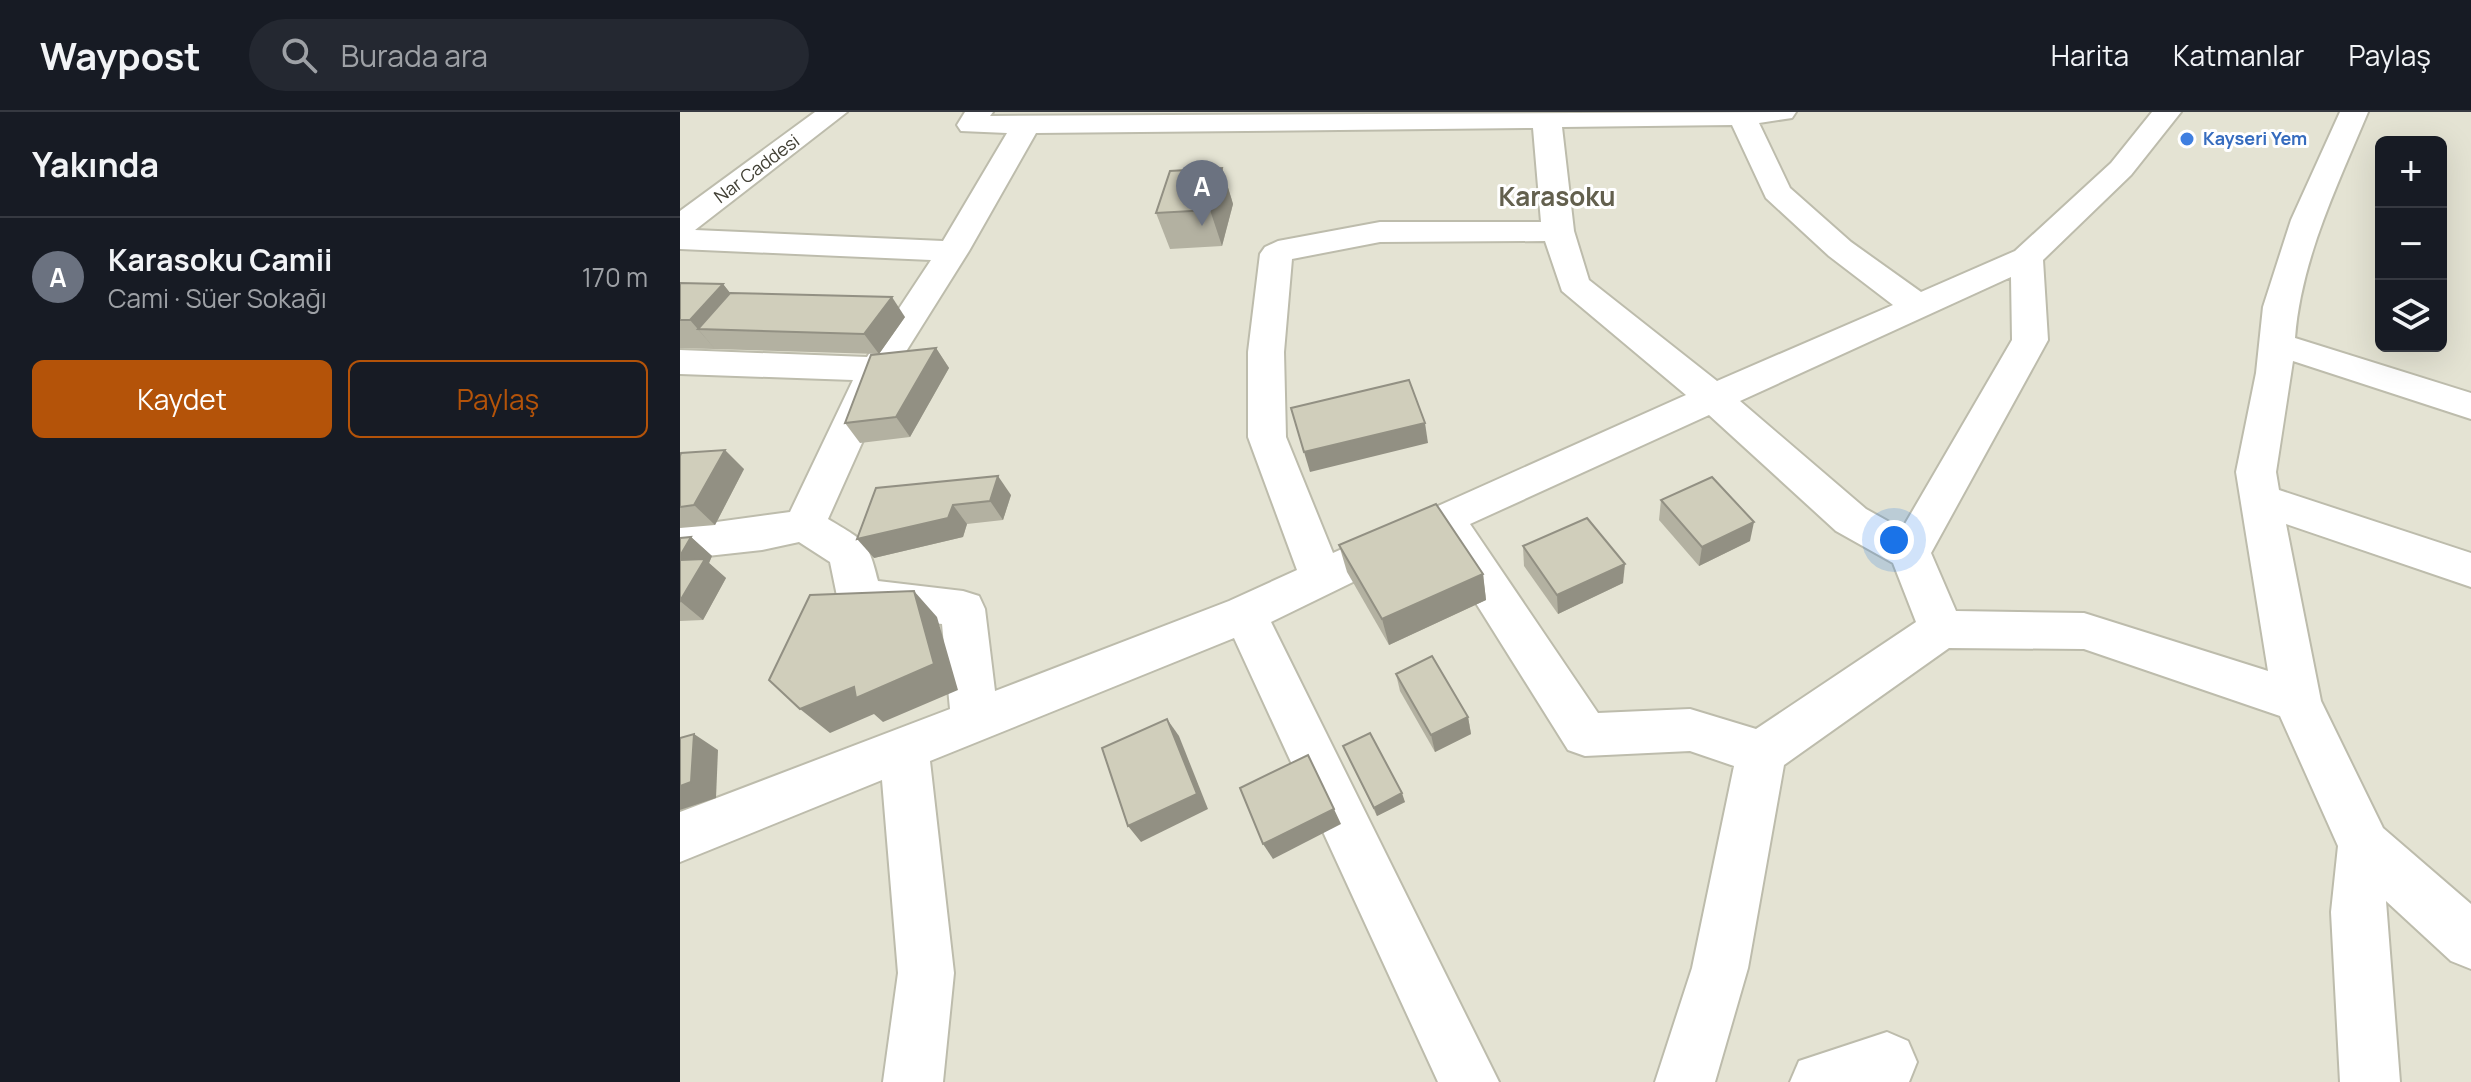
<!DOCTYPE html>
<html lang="tr">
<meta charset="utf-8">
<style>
:root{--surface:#171b24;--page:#242831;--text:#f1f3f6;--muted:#9ea1a6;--line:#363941;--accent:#b45309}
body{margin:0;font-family:Manrope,sans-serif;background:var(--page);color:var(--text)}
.controls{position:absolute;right:24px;top:24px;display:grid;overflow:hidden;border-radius:12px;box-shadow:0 8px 32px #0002}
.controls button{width:72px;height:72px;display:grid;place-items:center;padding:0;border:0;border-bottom:2px solid var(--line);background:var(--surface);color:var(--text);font:40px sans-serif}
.you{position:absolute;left:1214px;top:428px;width:28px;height:28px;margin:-20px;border:6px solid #fff;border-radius:50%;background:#1a73e8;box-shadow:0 0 0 12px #1a73e833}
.badge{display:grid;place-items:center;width:52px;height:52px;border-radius:50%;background:var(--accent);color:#fff;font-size:26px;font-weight:700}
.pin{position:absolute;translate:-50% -66px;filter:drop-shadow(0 2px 4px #0008)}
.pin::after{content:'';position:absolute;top:42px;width:28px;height:24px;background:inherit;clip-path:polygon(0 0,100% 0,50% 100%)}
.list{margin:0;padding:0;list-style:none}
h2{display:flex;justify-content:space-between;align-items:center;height:104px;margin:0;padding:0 32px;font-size:34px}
h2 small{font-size:26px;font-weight:400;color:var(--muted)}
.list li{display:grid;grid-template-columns:52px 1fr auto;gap:24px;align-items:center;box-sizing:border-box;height:120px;padding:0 32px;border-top:2px solid var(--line)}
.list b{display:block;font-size:30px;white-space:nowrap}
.list p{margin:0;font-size:26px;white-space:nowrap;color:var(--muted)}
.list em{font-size:26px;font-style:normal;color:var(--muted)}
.actions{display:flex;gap:16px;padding:24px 32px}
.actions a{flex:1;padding:18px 0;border:2px solid var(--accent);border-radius:12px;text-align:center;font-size:28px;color:var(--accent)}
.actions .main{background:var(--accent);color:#fff}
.icon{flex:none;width:44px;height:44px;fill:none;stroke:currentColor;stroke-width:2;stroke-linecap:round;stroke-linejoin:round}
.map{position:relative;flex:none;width:1791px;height:970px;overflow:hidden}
header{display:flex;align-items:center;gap:48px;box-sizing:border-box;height:112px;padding:0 40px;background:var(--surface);border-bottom:2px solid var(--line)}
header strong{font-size:38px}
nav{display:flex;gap:44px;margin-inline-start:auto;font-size:28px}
.search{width:560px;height:72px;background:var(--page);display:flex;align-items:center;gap:20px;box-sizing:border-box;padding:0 28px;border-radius:44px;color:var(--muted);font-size:30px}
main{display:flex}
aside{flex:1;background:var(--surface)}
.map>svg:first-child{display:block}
.residential{fill:#e4e3d3;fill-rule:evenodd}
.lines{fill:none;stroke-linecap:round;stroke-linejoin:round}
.minor-casing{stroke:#bdbcac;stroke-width:4}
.minor{fill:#fff;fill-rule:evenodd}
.wall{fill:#b3b1a1}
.shaded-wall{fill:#929083}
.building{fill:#d0cebb;stroke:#929083;stroke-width:2}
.shop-dot{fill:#3f7fe0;stroke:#fff;stroke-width:3}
.labels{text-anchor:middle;stroke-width:6;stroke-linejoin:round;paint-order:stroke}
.far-shop-label{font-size:18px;font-weight:bold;fill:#366cbe;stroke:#fff;text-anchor:start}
.far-street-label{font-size:18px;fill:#424035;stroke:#fff}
.far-district-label{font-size:26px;font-weight:bold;fill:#63604e;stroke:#fff}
</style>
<header>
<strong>Waypost</strong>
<div class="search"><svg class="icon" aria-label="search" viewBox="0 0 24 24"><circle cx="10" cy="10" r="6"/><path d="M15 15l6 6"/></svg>Burada ara</div>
<nav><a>Harita</a><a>Katmanlar</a><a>Paylaş</a></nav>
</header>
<main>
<aside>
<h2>Yakında<small></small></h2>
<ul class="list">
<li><span class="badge" style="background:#6b7280">A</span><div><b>Karasoku Camii</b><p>Cami · Süer Sokağı</p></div><em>170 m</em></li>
</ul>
<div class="actions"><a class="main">Kaydet</a><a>Paylaş</a></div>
</aside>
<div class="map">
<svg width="1791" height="970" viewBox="0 0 1791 970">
<rect width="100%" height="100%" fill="#f0f0e5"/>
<path class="residential" d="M0,0H1791V970H0ZM1701,30H1761V234H1701Z"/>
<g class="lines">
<defs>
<g id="minor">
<path d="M135,0H167L15,118L263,129L327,21L281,19L277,13L285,0H313L310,4L1116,0L1112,6L1079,11L1110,76L1171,130L1241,180L1335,139L1431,51L1472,0H1501L1451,63L1363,148L1368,228L1251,441L1276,499L1404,501L1588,559L1556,360L1576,261L1583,195L1611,108L1660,0H1688C1658,72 1621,147 1615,226L1791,281V307L1613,249L1596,360L1599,378L1791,441V475L1606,412L1641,589L1703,716L1791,792V857L1771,849L1706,789L1720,970H1660L1651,800L1658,734L1600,604L1404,537L1269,536L1104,653L1068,856L1035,970H975L1012,856L1054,654L1010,639L905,644L888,638L757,429L591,510L819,970H758L554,526L250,649L274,861L263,970H203L218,861L202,668L0,750V700L270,597L262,512L179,502L163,496L157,484L150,450L119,430L82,438L0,447V415L110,400L173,268L0,262V238L187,245L251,148L0,137V99ZM1052,13L1086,86L1149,144L1213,193L1037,269L909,168L894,119L882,15ZM853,16L861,110H700L598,129L585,135L580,142L568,240V325L617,458L549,489L315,579L305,497L299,484L283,479L198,469C188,427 184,429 148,407L215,257L289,139L356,21ZM865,129L882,179L1006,283L653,441L606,325L604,240L612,147L700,130ZM1331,165L1332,228L1222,417L1186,397L1060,289ZM1029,303L1156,419L1213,451L1236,510L1076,617L1010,597L918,601L790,412Z"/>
<path d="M1207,920L1228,929L1237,950L1229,970H1110L1119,949Z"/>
</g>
</defs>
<use href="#minor" class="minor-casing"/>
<use href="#minor" class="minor"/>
</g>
<g class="wall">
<path d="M542,56L553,92L542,134L490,137L476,101Z"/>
<path d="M0,171L43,172L50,181L225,205L199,242L256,236L269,256L230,325L180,331L165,311L198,242L0,236Z"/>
<path d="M0,344L64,357L35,413L0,416Z"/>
<path d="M196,376L331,383L323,408L287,412L283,425L194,446Z"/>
<path d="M981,388L1070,429L1019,454L979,408Z"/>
<path d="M11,425L32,444L29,451L46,466L23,508L0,509V426Z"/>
<path d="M659,433L803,462L806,488L709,533L667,460Z"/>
<path d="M843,434L943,471L878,502L844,454Z"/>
<path d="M716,562L788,605L791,622L755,640L720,579Z"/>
<path d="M663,634L725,690L697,704Z"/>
</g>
<g class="shaded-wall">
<path d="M542,56L553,92L542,134L530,98Z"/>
<path d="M43,172L66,201L18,217L35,237L10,208Z"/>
<path d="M212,185L225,205L199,242L184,222Z"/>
<path d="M256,236L269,256L230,325L216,305Z"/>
<path d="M745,311L748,331L630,360L624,340Z"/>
<path d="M45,338L64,357L35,413L14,393Z"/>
<path d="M318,364L331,383L323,408L310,389Z"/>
<path d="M273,393L287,412L283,425L194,446L177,427Z"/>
<path d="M1074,410L1070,429L1019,454L1022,435Z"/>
<path d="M11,425L32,444L29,451L46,466L23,508L0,489V444Z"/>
<path d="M945,452L943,471L878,502L877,483Z"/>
<path d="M803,462L806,488L709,533L702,507Z"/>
<path d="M234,479L257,505L278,578L203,610L194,602L150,621L120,597Z"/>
<path d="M788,605L791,622L755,640L751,623Z"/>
<path d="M487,607L499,624L528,697L461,730L448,714Z"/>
<path d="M14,622L38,638L36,686L0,698V674Z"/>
<path d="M722,681L725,690L697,704L694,696Z"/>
<path d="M654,697L661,712L593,747L583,732Z"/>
</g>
<g class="building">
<path d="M542,56L530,98L476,101L490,59Z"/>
<path d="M0,171L43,172L10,208H0Z"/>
<path d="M50,181L212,185L184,222L18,217Z"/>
<path d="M256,236L216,305L165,311L191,243Z"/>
<path d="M729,268L745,311L624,340L611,296Z"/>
<path d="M45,338L14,393L0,395V344L1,341Z"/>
<path d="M318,364L310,389L273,393L268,406L177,427L196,376Z"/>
<path d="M1032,365L1074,410L1022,435L981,388Z"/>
<path d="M756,392L803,462L702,507L659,433Z"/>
<path d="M907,406L945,452L877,483L843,434Z"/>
<path d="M11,425L0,444V426Z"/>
<path d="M25,447L0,489V448Z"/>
<path d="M234,479L254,552L176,586L174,575L120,597L89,568L130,483Z"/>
<path d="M752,544L788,605L751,623L716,562Z"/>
<path d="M487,607L517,682L448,714L422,636Z"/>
<path d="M690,621L722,681L694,696L663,634Z"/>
<path d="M14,622L11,670L0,674V626Z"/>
<path d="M628,643L654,697L583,732L560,676Z"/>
</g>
<circle class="shop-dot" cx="1507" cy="27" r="8"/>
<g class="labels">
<g class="far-shop-label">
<text x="1523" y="33">Kayseri Yem</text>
</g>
<g class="far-street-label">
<text transform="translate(77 57) rotate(-37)" y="6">Nar Caddesi</text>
</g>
<g class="far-district-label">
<text x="877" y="94">Karasoku</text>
</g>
</g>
</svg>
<div class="controls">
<button>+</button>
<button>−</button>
<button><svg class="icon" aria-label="layers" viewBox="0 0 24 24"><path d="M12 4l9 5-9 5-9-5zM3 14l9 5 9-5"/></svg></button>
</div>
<div class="you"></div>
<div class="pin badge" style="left:522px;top:114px;background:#6b7280">A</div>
</div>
</main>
